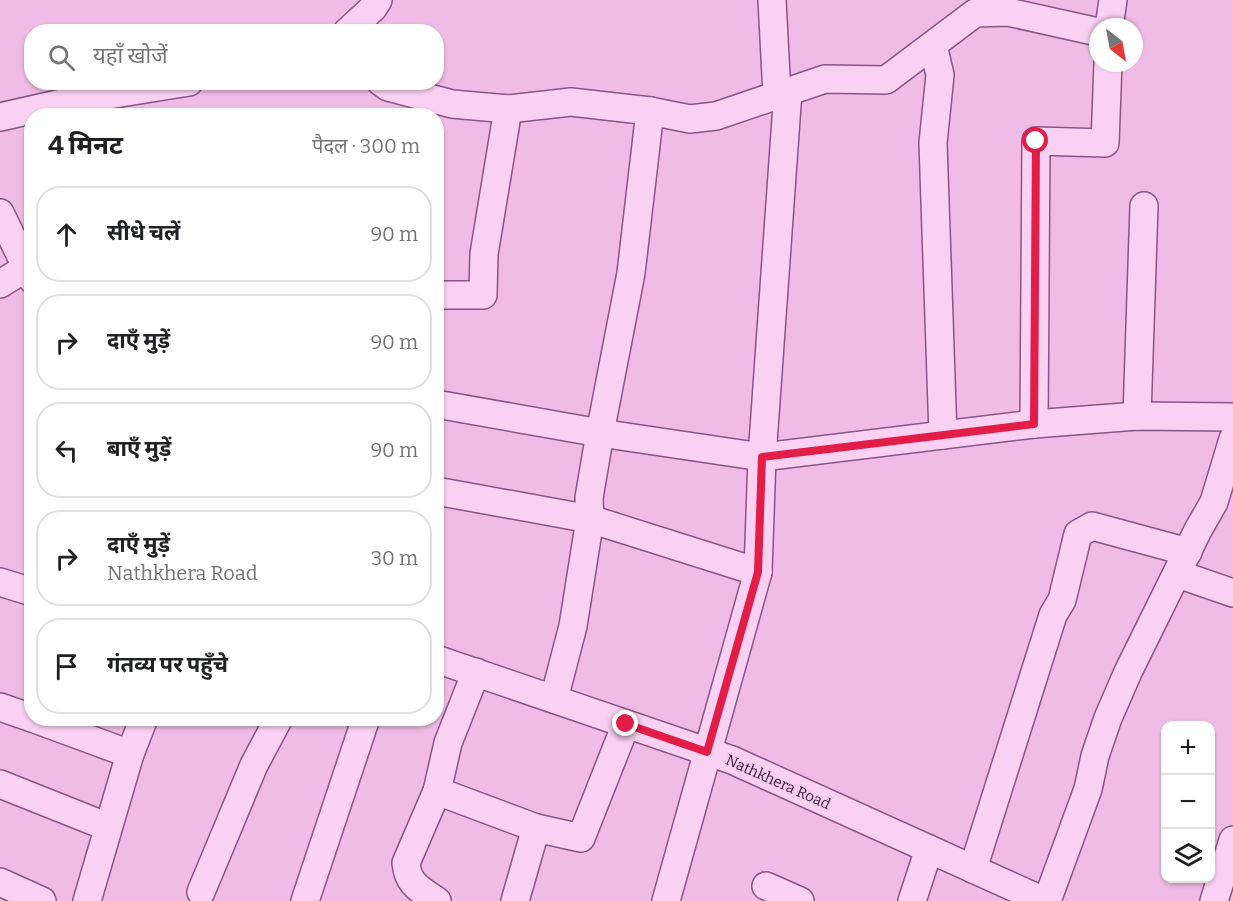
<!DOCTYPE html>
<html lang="hi">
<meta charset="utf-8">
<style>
:root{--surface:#fff;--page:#f6f6f6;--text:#202124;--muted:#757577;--line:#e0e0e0}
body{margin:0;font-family:Bitter,"Noto Sans Devanagari",serif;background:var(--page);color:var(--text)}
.controls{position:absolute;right:18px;bottom:18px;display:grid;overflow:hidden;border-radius:12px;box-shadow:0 2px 4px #0004}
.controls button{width:54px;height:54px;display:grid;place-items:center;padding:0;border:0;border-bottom:2px solid var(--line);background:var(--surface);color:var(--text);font:30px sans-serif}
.compass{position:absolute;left:1089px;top:18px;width:54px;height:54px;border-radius:50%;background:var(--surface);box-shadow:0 2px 4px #0004;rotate:149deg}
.stop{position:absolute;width:18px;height:18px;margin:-14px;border:4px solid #e11d48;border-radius:50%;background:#fff}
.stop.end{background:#e11d48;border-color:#fff;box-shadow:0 2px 6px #0008}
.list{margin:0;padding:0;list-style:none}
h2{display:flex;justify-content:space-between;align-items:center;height:78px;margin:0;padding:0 24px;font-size:26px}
h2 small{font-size:20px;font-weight:400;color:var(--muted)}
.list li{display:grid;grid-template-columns:39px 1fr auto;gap:18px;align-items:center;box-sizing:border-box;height:96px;margin:0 12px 12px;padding:0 12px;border:2px solid var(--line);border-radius:24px}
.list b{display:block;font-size:22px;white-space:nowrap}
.list p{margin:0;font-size:20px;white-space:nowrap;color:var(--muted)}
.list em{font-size:20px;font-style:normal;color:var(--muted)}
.icon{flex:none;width:33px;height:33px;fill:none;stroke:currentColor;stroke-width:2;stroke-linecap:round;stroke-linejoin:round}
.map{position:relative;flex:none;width:1233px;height:901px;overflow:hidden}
.search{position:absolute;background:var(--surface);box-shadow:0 2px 4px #0004;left:24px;top:24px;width:420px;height:66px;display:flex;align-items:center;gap:15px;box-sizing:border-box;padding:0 21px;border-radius:24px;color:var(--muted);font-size:22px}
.panel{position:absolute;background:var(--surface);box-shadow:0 2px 4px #0004;left:24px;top:108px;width:420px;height:618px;border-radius:24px}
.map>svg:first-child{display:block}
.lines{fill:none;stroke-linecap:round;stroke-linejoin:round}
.minor-casing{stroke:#858;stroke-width:30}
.minor{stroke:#fad0f3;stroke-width:27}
.route{stroke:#e11d48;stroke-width:8}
.labels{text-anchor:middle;stroke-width:4.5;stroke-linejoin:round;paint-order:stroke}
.street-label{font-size:15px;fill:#351b36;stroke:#f7ccef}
</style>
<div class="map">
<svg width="1233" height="901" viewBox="0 0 1233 901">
<rect width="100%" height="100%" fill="#f0bce7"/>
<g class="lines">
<defs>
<g id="minor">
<path d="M772,0L777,95"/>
<path d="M1109,27L1113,0"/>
<path d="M347,32L373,8L378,0"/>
<path d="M933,45L940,75L933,143L943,435"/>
<path d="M381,82L388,87L452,104L508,109"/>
<path d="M0,117L71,101L189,82"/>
<path d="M0,213L32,279"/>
<path d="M0,284L26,268"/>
<path d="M436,295H483L484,254L508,109L571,102L650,111L690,119L716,116L825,79L886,80L975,13L1008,12L1098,32"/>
<path d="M436,404L600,433L631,273L650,111"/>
<path d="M1137,416L1144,206"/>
<path d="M1034,424L1137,416L1233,417"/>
<path d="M436,491L590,519L758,572"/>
<path d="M1178,574L1233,593"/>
<path d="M0,582L32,592"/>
<path d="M436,659L732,760L1044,901"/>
<path d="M554,699L573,626L590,519L589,498L600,433L762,457L1034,424L1036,141L1105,143L1108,63"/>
<path d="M0,707L32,718"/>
<path d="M32,718L130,754"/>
<path d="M0,784L108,827"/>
<path d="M437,791L536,828"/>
<path d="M973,869L1053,615L1062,600L1078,534L1092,526L1188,552"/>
<path d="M0,882L42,901"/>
<path d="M766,886L800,901"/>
<path d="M201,892L254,765L279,718"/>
<path d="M87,901L130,754L144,718"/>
<path d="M305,901L366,718"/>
<path d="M437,901C420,889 408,885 406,863L437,791L448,743L476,672"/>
<path d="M515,901L536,828L581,838L626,724"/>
<path d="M666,901L758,572L762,457L788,91"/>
<path d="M912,901L929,849"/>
<path d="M1047,901L1088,789L1095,756L1108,718L1128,672L1198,530L1214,502L1233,439"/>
<path d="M1214,901L1233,840"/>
</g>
</defs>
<use href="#minor" class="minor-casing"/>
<use href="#minor" class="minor"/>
</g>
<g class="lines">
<path class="route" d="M626,724L707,752L758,572L762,457L1034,424L1036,141"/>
</g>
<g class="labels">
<g class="street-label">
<text transform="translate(778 782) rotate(24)" y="5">Nathkhera Road</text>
</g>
</g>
</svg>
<div class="controls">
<button>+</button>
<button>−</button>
<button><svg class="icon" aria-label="layers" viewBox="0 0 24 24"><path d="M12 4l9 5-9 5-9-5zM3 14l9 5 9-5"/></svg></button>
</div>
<svg class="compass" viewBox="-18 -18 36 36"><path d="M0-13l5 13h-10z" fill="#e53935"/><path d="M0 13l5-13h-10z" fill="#757577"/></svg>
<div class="stop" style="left:1036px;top:141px"></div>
<div class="stop end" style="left:626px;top:724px"></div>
<div class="search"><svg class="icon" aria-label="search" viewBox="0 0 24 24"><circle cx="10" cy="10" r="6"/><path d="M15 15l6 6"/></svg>यहाँ खोजें</div>
<section class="panel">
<h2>4 मिनट<small>पैदल · 300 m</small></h2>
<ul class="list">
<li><svg class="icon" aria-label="ahead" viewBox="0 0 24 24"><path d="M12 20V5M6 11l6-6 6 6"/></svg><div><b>सीधे चलें</b></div><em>90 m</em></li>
<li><svg class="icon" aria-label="right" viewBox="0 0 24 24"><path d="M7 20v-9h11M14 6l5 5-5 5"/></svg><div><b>दाएँ मुड़ें</b></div><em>90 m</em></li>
<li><svg class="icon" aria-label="left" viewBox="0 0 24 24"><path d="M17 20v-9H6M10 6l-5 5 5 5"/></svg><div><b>बाएँ मुड़ें</b></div><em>90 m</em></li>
<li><svg class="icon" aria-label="right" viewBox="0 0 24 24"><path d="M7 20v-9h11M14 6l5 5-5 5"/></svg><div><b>दाएँ मुड़ें</b><p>Nathkhera Road</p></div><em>30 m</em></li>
<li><svg class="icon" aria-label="arrive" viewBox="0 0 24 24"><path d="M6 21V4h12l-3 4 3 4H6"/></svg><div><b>गंतव्य पर पहुँचे</b></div></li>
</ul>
</section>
</div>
